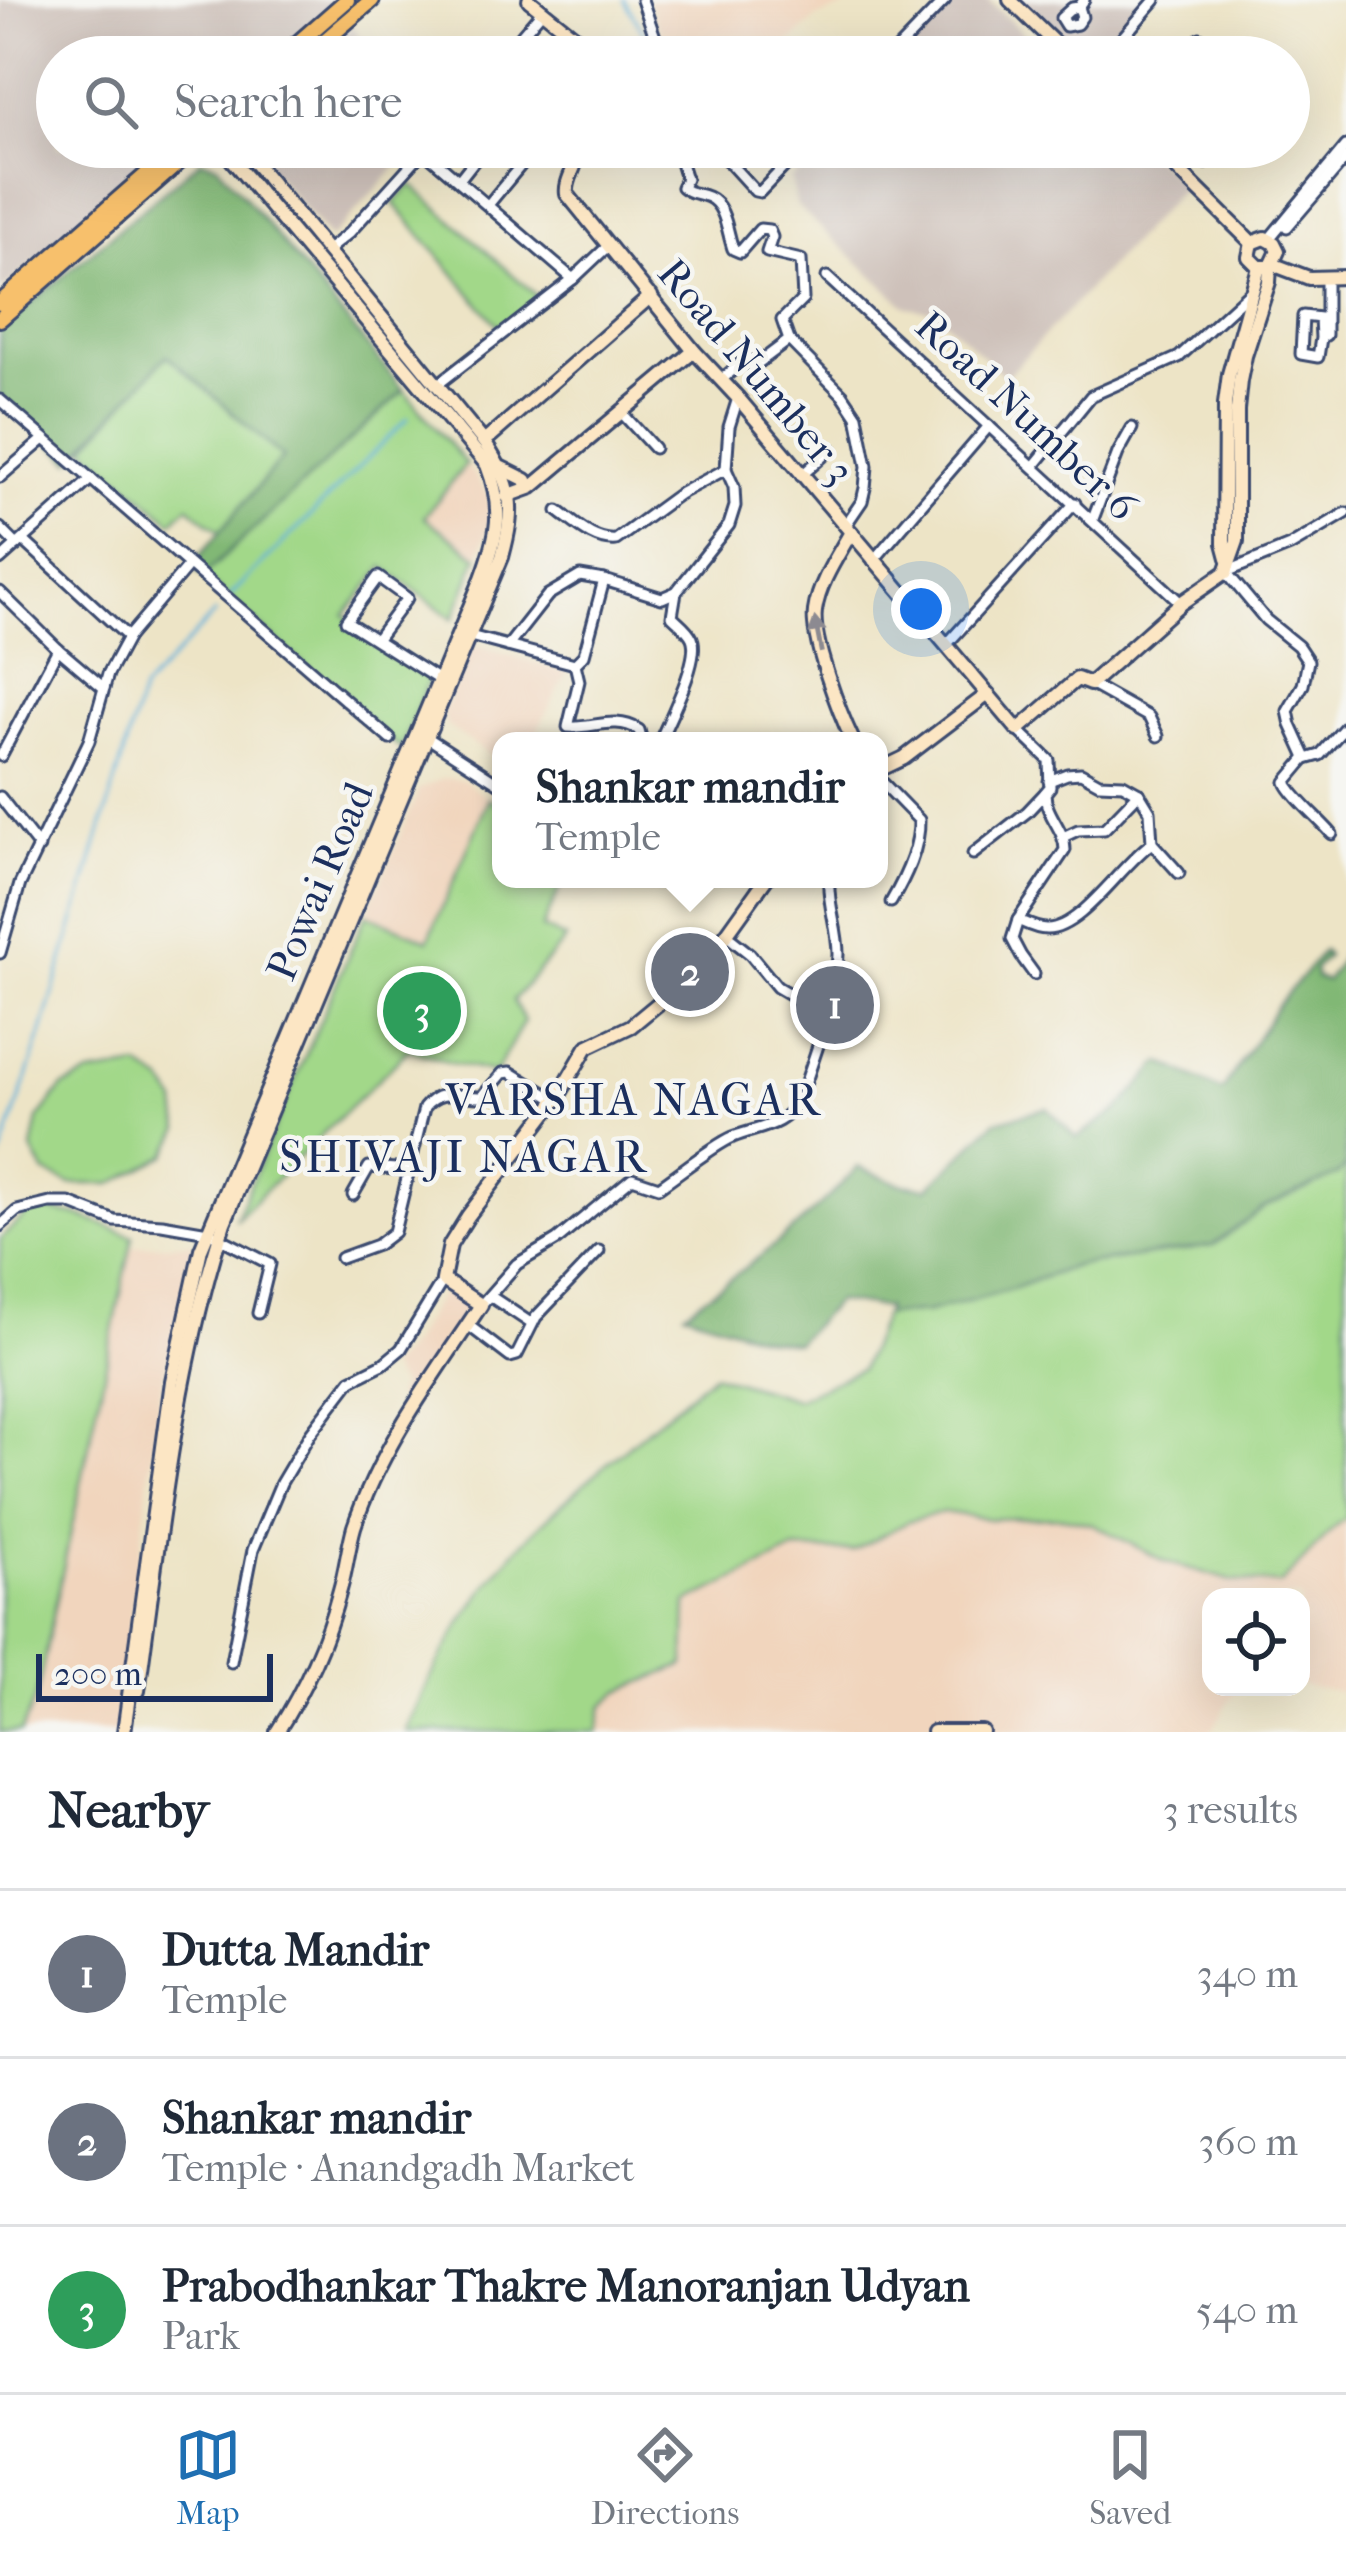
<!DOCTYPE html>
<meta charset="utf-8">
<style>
:root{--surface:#fff;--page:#f6f6f7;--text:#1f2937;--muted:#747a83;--line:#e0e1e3;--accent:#1f6fb2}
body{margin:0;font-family:"IM FELL French Canon",serif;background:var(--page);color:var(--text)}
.controls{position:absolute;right:36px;bottom:36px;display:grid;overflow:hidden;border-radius:24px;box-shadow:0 12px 48px #0002}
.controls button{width:108px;height:108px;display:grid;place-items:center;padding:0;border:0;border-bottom:3px solid var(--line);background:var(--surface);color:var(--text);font:60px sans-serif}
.scale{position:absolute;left:36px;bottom:30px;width:237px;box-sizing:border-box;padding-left:12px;border:6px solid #1b2f5e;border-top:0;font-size:33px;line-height:42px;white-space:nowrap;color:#1b2f5e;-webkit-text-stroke:9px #f6f6f2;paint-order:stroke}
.you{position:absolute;left:921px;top:609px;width:42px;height:42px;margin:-30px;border:9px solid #fff;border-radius:50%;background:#1a73e8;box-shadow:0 0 0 18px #1a73e833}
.badge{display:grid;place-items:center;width:78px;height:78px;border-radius:50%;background:var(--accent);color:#fff;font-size:39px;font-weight:700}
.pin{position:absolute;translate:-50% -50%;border:6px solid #fff;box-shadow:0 3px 12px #0006}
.popup{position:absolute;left:492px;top:732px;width:396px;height:156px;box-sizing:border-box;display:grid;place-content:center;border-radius:24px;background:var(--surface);filter:drop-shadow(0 3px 9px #0005);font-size:39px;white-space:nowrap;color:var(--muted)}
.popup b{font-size:45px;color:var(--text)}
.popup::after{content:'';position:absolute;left:50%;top:100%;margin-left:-24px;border:24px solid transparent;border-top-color:var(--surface)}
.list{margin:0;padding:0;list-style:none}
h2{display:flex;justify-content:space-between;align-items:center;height:156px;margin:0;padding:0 48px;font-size:51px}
h2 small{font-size:39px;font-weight:400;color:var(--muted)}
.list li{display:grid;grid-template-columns:78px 1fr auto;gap:36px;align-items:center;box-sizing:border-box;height:168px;padding:0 48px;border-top:3px solid var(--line)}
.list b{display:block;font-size:45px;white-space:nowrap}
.list p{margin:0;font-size:39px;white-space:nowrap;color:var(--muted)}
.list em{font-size:39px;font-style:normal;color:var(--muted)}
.icon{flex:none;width:66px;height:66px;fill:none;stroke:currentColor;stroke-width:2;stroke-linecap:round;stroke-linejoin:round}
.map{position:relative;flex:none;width:1346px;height:1732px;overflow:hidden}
.search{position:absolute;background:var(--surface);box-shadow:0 12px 48px #0002;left:36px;right:36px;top:36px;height:132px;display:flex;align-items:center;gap:30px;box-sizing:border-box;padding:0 42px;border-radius:66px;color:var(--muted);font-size:45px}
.sheet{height:660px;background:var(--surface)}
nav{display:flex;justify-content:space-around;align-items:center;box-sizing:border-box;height:168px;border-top:3px solid var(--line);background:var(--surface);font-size:33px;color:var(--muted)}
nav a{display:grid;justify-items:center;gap:6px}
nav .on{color:var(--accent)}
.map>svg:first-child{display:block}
.built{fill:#f1d5bd}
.industrial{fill:#cec1ba}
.green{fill:#a2d889;stroke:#5e8474;stroke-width:3}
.forest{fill:#81b875;stroke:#4e746a;stroke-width:3}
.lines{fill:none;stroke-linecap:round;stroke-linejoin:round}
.stream{stroke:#5fb1da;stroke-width:3}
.street-casing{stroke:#3a4a6e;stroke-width:15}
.secondary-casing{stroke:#3a4a6e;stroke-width:18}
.primary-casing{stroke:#3a4a6e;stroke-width:20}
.street{stroke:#fff;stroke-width:9}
.secondary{stroke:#fce6c4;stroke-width:12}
.primary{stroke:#f7c06c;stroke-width:14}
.oneway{fill:#8c8a91}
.labels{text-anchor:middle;stroke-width:9;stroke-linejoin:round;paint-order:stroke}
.street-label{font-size:42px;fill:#1b2f5e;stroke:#f6f6f2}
.neighbourhood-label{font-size:45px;letter-spacing:3px;fill:#1b2f5e;stroke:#f6f6f2}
</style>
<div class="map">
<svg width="1346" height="1732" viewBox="0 0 1346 1732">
<rect width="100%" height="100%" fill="#f6f6f2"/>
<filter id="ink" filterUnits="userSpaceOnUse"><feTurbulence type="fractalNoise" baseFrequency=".00833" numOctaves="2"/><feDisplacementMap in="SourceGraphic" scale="24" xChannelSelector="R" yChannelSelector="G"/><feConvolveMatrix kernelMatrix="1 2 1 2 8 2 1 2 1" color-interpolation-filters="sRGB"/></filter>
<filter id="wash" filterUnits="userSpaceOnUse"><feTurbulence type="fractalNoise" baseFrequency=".004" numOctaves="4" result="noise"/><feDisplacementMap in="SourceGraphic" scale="48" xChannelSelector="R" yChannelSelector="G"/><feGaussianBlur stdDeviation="2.7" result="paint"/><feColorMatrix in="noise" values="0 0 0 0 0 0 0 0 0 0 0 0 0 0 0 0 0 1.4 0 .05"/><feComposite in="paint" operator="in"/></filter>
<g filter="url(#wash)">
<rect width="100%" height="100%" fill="#ede4c6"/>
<g class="built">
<path d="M648,0H854L841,9L816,18L777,55L757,41L742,57H671Z"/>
<path d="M466,464L489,496L490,522L478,557L423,517Z"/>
<path d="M472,645L567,672L532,741H501V762L447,726L443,713Z"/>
<path d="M444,778L465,781L489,799L428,941L367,914L419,789Z"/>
<path d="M195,1243L159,1397L117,1732H22L36,1698L91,1385L124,1247Z"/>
<path d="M446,1285L475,1304L408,1407L395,1396L400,1385L388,1368L410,1345Z"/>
<path d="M944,1512L990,1519L1063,1517L1093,1524L1120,1541L1337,1524L1346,1518V1693L1301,1685V1597H1211V1687H1258L1234,1693L1211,1732H986L945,1721L892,1732H598L603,1706L620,1691L685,1665L687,1603L795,1550L853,1551L907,1522Z"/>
</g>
<g class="industrial">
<path d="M0,0H338L272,57H57V147H167L0,291Z"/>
<path d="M952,0H988L1048,57H901Z"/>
<path d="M1023,0H1141L1093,57H1082Z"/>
<path d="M352,27L377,57H315Z"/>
<path d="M279,147H415L330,239L264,162Z"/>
<path d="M821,147H1143L1184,186L1006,377L935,312L907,307L797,206L791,180Z"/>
</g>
<g class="green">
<path d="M411,184L539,298L501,329L394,203Z"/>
<path d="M167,355L283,457L220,532L188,506L172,522L85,448Z"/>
<path d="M404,390L466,464L424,517L478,557L453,619L384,567L345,615L430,677L401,749L203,576Z"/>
<path d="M489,799L501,807V879H564L542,928L566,939L513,1000L524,1021L495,1073L450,1063L409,1049L235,1220L366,914L428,940Z"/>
<path d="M139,1067L163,1082L177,1103L180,1130L167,1155L112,1184H70L44,1172L32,1149L38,1119L63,1087L90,1075Z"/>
<path d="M1346,1166V1518L1337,1524L1281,1584L1232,1581L1164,1561L1093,1524L1063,1517L990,1519L943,1512L907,1522L853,1551L795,1550L687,1603L685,1665L620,1691L603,1706L598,1732H406C437,1658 481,1581 540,1525C594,1472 655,1424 713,1374L796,1399L861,1369L884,1315L928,1312L1014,1288L1077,1265L1212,1246L1265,1207L1337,1175Z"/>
<path d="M34,1208L80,1216L133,1236L37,1693L21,1732H0V1239Z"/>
</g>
<g class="forest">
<path d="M201,160L217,164L404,390L203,576L191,566L283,457L167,355L71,461L0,396V329Z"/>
<path d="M1346,937V1166L1337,1175L1265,1207L1212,1246L1077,1265L1014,1288L928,1312L884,1315L886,1308L836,1301L796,1343L768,1339L684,1312C747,1268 806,1224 858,1167L898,1183L928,1188L996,1121L1047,1108L1077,1138L1118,1110L1161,1062L1222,1091L1277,1006L1323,951L1327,956L1314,970L1316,978L1326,981L1340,961Z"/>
</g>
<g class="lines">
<g class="stream">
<path d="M624,0L642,29L650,57"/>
<path d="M231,595L408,418"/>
<path d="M0,1160L41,1035L142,691L215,613"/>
</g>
</g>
</g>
<g filter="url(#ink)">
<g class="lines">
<defs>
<g id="street">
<path d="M642,0L662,57"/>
<path d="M1079,7L1082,17L1077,24L1066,26L1061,18L1072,8L1079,7L1084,0"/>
<path d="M1200,38L1225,57"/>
<path d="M1173,51L1180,57"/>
<path d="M1189,51L1193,57"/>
<path d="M503,57L542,11"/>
<path d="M556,57L573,36"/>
<path d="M890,57L945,0"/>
<path d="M1106,57L1155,0"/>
<path d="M1152,57L1155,53"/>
<path d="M676,147L686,179L682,187C691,195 697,192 708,197C726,205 727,232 733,249L740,252L760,229L769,230L772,237L767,252L801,260L803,299L782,320L789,340L843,395L857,416L867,466L865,488L862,501L845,526"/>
<path d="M715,147L755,191L760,192L803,147"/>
<path d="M424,151L573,279"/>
<path d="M1206,163L1221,147"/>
<path d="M459,180L485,147"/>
<path d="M488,205L536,147"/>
<path d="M1287,227L1346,158"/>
<path d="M1269,239L1346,146"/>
<path d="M328,250L349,233L427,147"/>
<path d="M827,277L1181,603"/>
<path d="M1321,338L1320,318L1303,316L1301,354L1318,357L1321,338L1326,335V277"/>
<path d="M721,380L746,359L753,367L789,340"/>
<path d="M437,385L573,279L608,246"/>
<path d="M0,400L390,739"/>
<path d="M621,412L654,448"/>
<path d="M1034,466L1091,396L1179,357L1250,292"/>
<path d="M801,476L831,449"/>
<path d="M0,477L44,439"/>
<path d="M558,511C575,523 594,542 616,540L679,494L726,469"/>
<path d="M1093,519L1118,453L1132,428"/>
<path d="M0,528L17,545"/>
<path d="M23,540L128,637"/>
<path d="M0,560L91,479"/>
<path d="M873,561L989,426"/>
<path d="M0,592L58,649L104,688"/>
<path d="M470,636L575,664L584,655L604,580"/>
<path d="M376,640L407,598L378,577L346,621L439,680"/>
<path d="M947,644L1075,503"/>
<path d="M508,646L548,595L580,576L604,580L662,598L676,592L729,525L735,506L734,487L726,469L729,427L738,398"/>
<path d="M575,664L579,681L568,727C593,729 615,715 639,730L642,741"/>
<path d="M1090,684L1149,717L1158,736"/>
<path d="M1018,730L1049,760L1050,787L1045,793C1045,815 1065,829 1065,850L1018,920L1012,939L1021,956L1034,974"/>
<path d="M425,736L501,785"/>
<path d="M660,741C669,719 701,659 692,638C688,629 679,623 672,616L676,592"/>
<path d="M1,756L58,649"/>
<path d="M1306,759L1320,755L1346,726"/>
<path d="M879,779L919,820C920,848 905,878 891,902"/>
<path d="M1049,781L1067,774L1081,773L1099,783L1123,784L1139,793L1150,811L1152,843L1179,873"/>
<path d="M0,797L39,847"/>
<path d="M1332,834C1321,821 1290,794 1286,782L1306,758L1291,725L1288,711L1303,685L1308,661L1298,646L1266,620L1226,572L1290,546L1346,513"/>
<path d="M1063,837L1078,830L1104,829L1139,793"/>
<path d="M973,854L1027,812L1045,793"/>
<path d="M1018,920C1027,924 1037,929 1046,929C1081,930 1123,862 1152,843"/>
<path d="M726,935L750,954L777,987L808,1005L810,1012L823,1024"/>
<path d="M0,953L20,884L89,741L108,674L128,637L189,565"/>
<path d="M353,1195L369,1167L409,1170"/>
<path d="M0,1226L17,1211L50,1203H69L115,1221L162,1224L208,1232L270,1264L258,1313"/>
<path d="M341,1258L377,1245L394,1232L424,1108C441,1087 457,1097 482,1097L503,1073L510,1072L556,1100"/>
<path d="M490,1296L532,1324"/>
<path d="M481,1305L517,1264L557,1240L632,1178L659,1187C678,1174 714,1145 733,1137C761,1126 782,1128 800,1100C814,1055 837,1000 838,954C838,927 827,904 829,879"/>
<path d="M468,1325L510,1357L517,1355L536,1317L599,1251"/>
<path d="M231,1662L253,1550L281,1483L310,1434L351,1380L383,1364L401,1349L443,1280"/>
</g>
<g id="secondary">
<path d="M529,0L600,57"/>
<path d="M1010,0L1069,57"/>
<path d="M569,147L577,154C576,169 565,180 567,194L694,351L738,398L1018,730L1077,679L1090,684L1181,603L1226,572L1237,541V410L1240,381L1245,356L1269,282L1270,267"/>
<path d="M1155,147L1252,243"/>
<path d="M1252,243L1249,257L1259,267H1270L1272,264L1309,278L1346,277"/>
<path d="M1252,243L1265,238L1274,243L1278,251L1272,264"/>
<path d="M484,442L651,296"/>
<path d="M502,468L526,480"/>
<path d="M507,496L532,487L694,351"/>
<path d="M851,532C837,557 819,583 815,611C811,639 840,714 853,741"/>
<path d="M1228,558L1224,543L1225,404L1229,374L1259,267"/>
<path d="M879,770L904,758L988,694"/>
<path d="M138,1691C160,1535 175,1374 224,1223L502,557C516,506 513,486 484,442L242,147"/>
<path d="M124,1732L172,1381L201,1249L482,578C498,535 504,509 487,465L221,147"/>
<path d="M277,1732C304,1690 327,1639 340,1590C346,1570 348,1548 354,1527C380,1448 435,1374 481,1305L443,1280L450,1245L468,1216L556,1100L587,1047L631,1026L688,979L726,935L766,879"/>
<path d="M933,1732H982"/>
</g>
<g id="primary">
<path d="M282,57L347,0"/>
<path d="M306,57L372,0"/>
<path d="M0,303L178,147"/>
<path d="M0,319L196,147"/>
</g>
</defs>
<use href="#street" class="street-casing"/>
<use href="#secondary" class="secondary-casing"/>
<use href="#primary" class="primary-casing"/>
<use href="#street" class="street"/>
<use href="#secondary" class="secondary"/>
<use href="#primary" class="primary"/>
</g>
<defs><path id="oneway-solid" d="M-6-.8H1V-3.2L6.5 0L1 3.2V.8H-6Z" transform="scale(3)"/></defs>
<use class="oneway" href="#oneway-solid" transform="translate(818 635) rotate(-101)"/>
</g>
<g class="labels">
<g class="street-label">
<text transform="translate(757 371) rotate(50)" y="15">Road Number 3</text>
<text transform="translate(1027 415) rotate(43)" y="15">Road Number 6</text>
<text transform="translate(319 881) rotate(-67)" y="15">Powai Road</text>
</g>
<g class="neighbourhood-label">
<text x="634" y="1115">VARSHA NAGAR</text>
<text x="464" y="1172">SHIVAJI NAGAR</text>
</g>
</g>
</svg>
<div class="controls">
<button><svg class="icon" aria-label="locate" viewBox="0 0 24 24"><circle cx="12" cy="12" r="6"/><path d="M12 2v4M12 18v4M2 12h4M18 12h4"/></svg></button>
</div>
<div class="scale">200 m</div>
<div class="you"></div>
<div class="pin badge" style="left:835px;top:1005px;background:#6b7280">1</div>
<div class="pin badge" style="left:690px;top:972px;background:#6b7280">2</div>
<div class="popup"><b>Shankar mandir</b>Temple</div>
<div class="pin badge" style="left:422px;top:1011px;background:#2e9e5b">3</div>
<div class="search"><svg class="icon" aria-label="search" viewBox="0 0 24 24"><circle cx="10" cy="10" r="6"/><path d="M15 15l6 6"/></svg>Search here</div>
</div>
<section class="sheet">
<h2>Nearby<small>3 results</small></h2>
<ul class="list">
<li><span class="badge" style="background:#6b7280">1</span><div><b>Dutta Mandir</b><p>Temple</p></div><em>340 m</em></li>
<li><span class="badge" style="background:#6b7280">2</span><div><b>Shankar mandir</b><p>Temple · Anandgadh Market</p></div><em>360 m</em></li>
<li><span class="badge" style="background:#2e9e5b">3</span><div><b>Prabodhankar Thakre Manoranjan Udyan</b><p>Park</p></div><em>540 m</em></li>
</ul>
</section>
<nav>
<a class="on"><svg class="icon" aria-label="map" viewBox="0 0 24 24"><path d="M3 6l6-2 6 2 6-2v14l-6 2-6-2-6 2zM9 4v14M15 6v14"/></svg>Map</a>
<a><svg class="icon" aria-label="directions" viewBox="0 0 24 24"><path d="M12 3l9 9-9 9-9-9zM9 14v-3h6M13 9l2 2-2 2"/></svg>Directions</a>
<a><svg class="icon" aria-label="saved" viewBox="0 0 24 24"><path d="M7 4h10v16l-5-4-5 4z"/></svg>Saved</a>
</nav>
